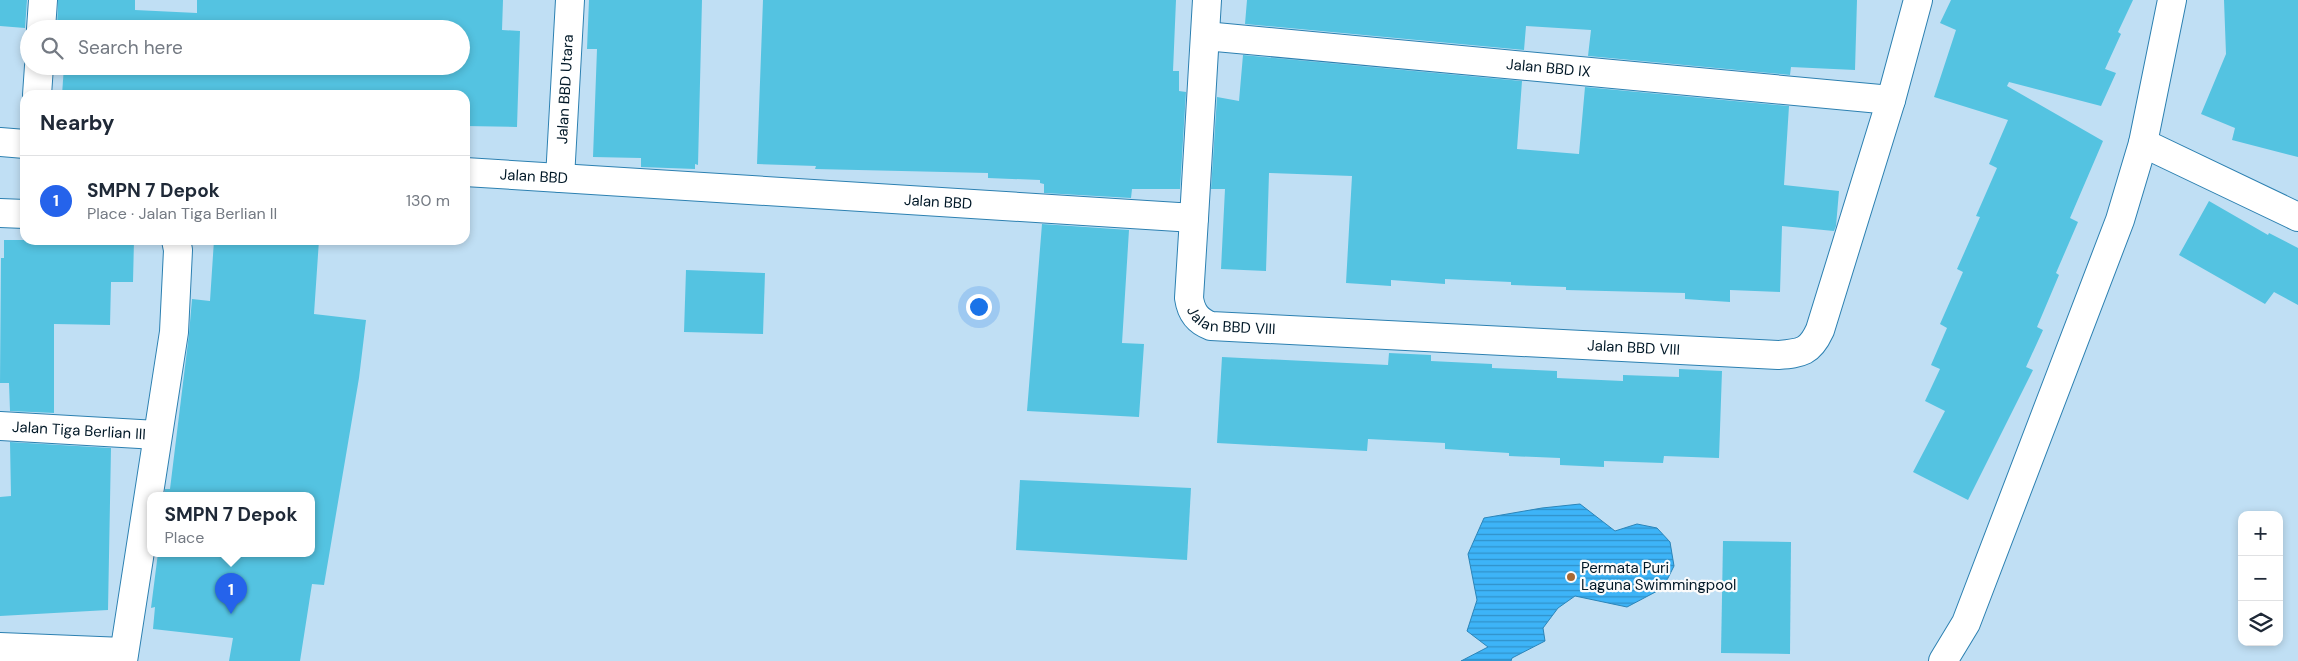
<!DOCTYPE html>
<meta charset="utf-8">
<style>
:root{--surface:#fff;--page:#f2f2f3;--text:#1f2937;--muted:#747a83;--line:#e0e1e3;--accent:#2563eb}
body{margin:0;font-family:"DM Sans",sans-serif;background:var(--page);color:var(--text)}
.controls{position:absolute;right:15px;bottom:15px;display:grid;overflow:hidden;border-radius:10px;box-shadow:0 2px 8px #0003}
.controls button{width:45px;height:45px;display:grid;place-items:center;padding:0;border:0;border-bottom:1px solid var(--line);background:var(--surface);color:var(--text);font:25px sans-serif}
.you{position:absolute;left:978px;top:306px;width:18px;height:18px;margin:-12px;border:4px solid #fff;border-radius:50%;background:#1a73e8;box-shadow:0 0 0 8px #1a73e833}
.badge{display:grid;place-items:center;width:32px;height:32px;border-radius:50%;background:var(--accent);color:#fff;font-size:16px;font-weight:700}
.pin{position:absolute;translate:-50% -41px;filter:drop-shadow(0 1px 2px #0008)}
.pin::after{content:'';position:absolute;top:26px;width:18px;height:15px;background:inherit;clip-path:polygon(0 0,100% 0,50% 100%)}
.popup{position:absolute;left:147px;top:492px;width:168px;height:65px;box-sizing:border-box;display:grid;place-content:center;border-radius:10px;background:var(--surface);filter:drop-shadow(0 1px 4px #0005);font-size:16px;white-space:nowrap;color:var(--muted)}
.popup b{font-size:19px;color:var(--text)}
.popup::after{content:'';position:absolute;left:50%;top:100%;margin-left:-10px;border:10px solid transparent;border-top-color:var(--surface)}
.list{margin:0;padding:0;list-style:none}
h2{display:flex;justify-content:space-between;align-items:center;height:65px;margin:0;padding:0 20px;font-size:21px}
h2 small{font-size:16px;font-weight:400;color:var(--muted)}
.list li{display:grid;grid-template-columns:32px 1fr auto;gap:15px;align-items:center;box-sizing:border-box;height:90px;padding:0 20px;border-top:1px solid var(--line)}
.list b{display:block;font-size:19px;white-space:nowrap}
.list p{margin:0;font-size:16px;white-space:nowrap;color:var(--muted)}
.list em{font-size:16px;font-style:normal;color:var(--muted)}
.icon{flex:none;width:28px;height:28px;fill:none;stroke:currentColor;stroke-width:2;stroke-linecap:round;stroke-linejoin:round}
.map{position:relative;flex:none;width:2298px;height:661px;overflow:hidden}
.search{position:absolute;background:var(--surface);box-shadow:0 2px 8px #0003;left:20px;top:20px;width:450px;height:55px;display:flex;align-items:center;gap:12px;box-sizing:border-box;padding:0 18px;border-radius:28px;color:var(--muted);font-size:19px}
.panel{position:absolute;background:var(--surface);box-shadow:0 2px 8px #0003;left:20px;top:90px;width:450px;height:155px;border-radius:15px}
.map>svg:first-child{display:block}
.water{fill:url(#water-rules);stroke:#2b85b9}
.building{fill:#54c3e1}
.lines{fill:none;stroke-linecap:round;stroke-linejoin:round}
.street-casing{stroke:#2c80b1;stroke-width:30}
.street{stroke:#fff;stroke-width:28}
.poi-dot{fill:#a96932;stroke:#fbfbfb;stroke-width:2}
.labels{text-anchor:middle;stroke-width:4.5;stroke-linejoin:round;paint-order:stroke}
.street-label{font-size:15px;fill:#011827;stroke:#fbfbfb}
.poi-label{font-size:15px;fill:#011827;stroke:#fbfbfb;text-anchor:start}
</style>
<div class="map">
<svg width="2298" height="661" viewBox="0 0 2298 661">
<defs>
<pattern id="water-rules" width="6" height="5" patternUnits="userSpaceOnUse" patternTransform="scale(1.25)"><rect width="6" height="5" fill="#3db4f8"/><path d="M0 2.5h6" fill="none" stroke="#3191c9"/></pattern>
</defs>
<rect width="100%" height="100%" fill="#c0dff4"/>
<path class="water" d="M1580,504L1615,531L1637,524L1657,528L1670,542L1674,566L1663,588L1627,607L1575,596L1558,608L1543,628L1545,641L1512,658L1511,661H1461L1488,647L1467,631L1477,600L1468,554L1484,518L1542,508Z"/>
<g class="building">
<path d="M0,0H27L25,28L0,26Z"/>
<path d="M58,0H135V10L197,13V0H503L502,30L520,31L517,127L465,126V95H62L64,66H461V29H57Z"/>
<path d="M589,0H702L698,165L695,164V169L641,167V158L593,157L597,49H587Z"/>
<path d="M763,0H1176L1173,71H1179V91L1186,92L1180,189H1132L1131,198L1044,193V184L1040,183V180L988,178V173L815,169L816,166L757,164Z"/>
<path d="M1247,0H1857L1855,70L1791,67L1790,75L1588,56L1591,30L1526,26L1524,50L1245,24Z"/>
<path d="M1951,0H2133L2118,32L2121,34L2105,69L2116,73L2101,106L2009,82L2007,86L2103,141L2070,218L2078,222L2056,273L2059,275L2037,327L2043,330L2026,367L2033,370L1968,500L1913,472L1945,411L1925,401L1940,369L1931,365L1947,328L1940,324L1963,272L1957,269L1980,217L1976,216L1997,168L1989,164L2008,120L1934,97L1956,30L1940,23Z"/>
<path d="M2224,0H2298V157L2232,140L2235,128L2201,114L2226,54Z"/>
<path d="M1243,55L1522,81L1517,149L1579,154L1585,87L1789,106L1784,185L1839,191L1836,226L1834,231L1782,226L1780,292L1730,290V302L1685,299V293L1566,290V287L1511,285V282L1445,279V284L1391,280V286L1346,283L1352,176L1269,173L1266,271L1221,269L1225,189H1211L1217,97L1239,101Z"/>
<path d="M2209,201L2268,235L2269,233L2298,248V305L2274,292L2265,304L2179,255Z"/>
<path d="M1042,224L1129,230L1122,343L1144,344L1139,417L1027,411Z"/>
<path d="M4,240H134L133,282H111L110,325L54,324V413L10,411L9,383H0L1,258H4Z"/>
<path d="M214,240H319L314,314L366,320L359,378L324,585L312,584L300,661H229L233,638L153,629L155,607L151,608L158,553H311V495H165V489H170L189,334L192,299L210,301Z"/>
<path d="M686,270L765,273L763,334L684,332Z"/>
<path d="M1389,353L1431,355V361L1492,364V368L1557,371V378L1623,381V375L1679,377V369L1722,371L1719,458L1664,456L1663,463L1604,461V467L1560,465V458L1509,456V453L1445,449V443L1368,439L1367,451L1217,443L1222,357L1388,365Z"/>
<path d="M10,442L111,448L108,610L0,616V497L11,496Z"/>
<path d="M1020,480L1191,488L1187,560L1016,550Z"/>
<path d="M1723,541L1791,542L1790,654L1721,653Z"/>
</g>
<g class="lines">
<defs>
<g id="street">
<path d="M41,29L43,0"/>
<path id="s1" d="M1205,36L1891,100"/>
<path d="M37,95L39,66"/>
<path d="M0,142L25,144"/>
<path d="M2143,143L2298,217"/>
<path id="s2" d="M465,172L1194,218L1207,0"/>
<path id="s3" d="M560,178L570,0"/>
<path d="M0,213L25,214"/>
<path id="s4" d="M1194,218L1189,298C1191,312 1197,321 1211,326L1778,355C1802,353 1810,352 1820,330L1891,100L1918,0"/>
<path id="s5" d="M0,426L157,435"/>
<path d="M0,647L124,652"/>
<path d="M123,661L174,332L178,250L176,240"/>
<path d="M1943,661L1966,623L2120,220L2143,143L2172,0"/>
</g>
</defs>
<use href="#street" class="street-casing"/>
<use href="#street" class="street"/>
</g>
<circle class="poi-dot" cx="1571" cy="577" r="5"/>
<g class="labels">
<g class="street-label">
<text dy="5" stroke="none"><textPath href="#s1" startOffset="345">Jalan BBD IX</textPath></text>
<text dy="5" stroke="none"><textPath href="#s3" startOffset="89">Jalan BBD Utara</textPath></text>
<text dy="5" stroke="none"><textPath href="#s2" startOffset="69">Jalan BBD</textPath></text>
<text dy="5" stroke="none"><textPath href="#s2" startOffset="474">Jalan BBD</textPath></text>
<text dy="5" stroke="none"><textPath href="#s4" startOffset="136">Jalan BBD VIII</textPath></text>
<text dy="5" stroke="none"><textPath href="#s4" startOffset="541">Jalan BBD VIII</textPath></text>
<text dy="5" stroke="none"><textPath href="#s5" startOffset="79">Jalan Tiga Berlian III</textPath></text>
</g>
<g class="poi-label">
<text x="1581" y="573">Permata Puri<tspan x="1581" dy="17">Laguna Swimmingpool</tspan></text>
</g>
</g>
</svg>
<div class="controls">
<button>+</button>
<button>−</button>
<button><svg class="icon" aria-label="layers" viewBox="0 0 24 24"><path d="M12 4l9 5-9 5-9-5zM3 14l9 5 9-5"/></svg></button>
</div>
<div class="you"></div>
<div class="pin badge" style="left:231px;top:614px">1</div>
<div class="popup"><b>SMPN 7 Depok</b>Place</div>
<div class="search"><svg class="icon" aria-label="search" viewBox="0 0 24 24"><circle cx="10" cy="10" r="6"/><path d="M15 15l6 6"/></svg>Search here</div>
<section class="panel">
<h2>Nearby<small></small></h2>
<ul class="list">
<li><span class="badge">1</span><div><b>SMPN 7 Depok</b><p>Place · Jalan Tiga Berlian II</p></div><em>130 m</em></li>
</ul>
</section>
</div>
